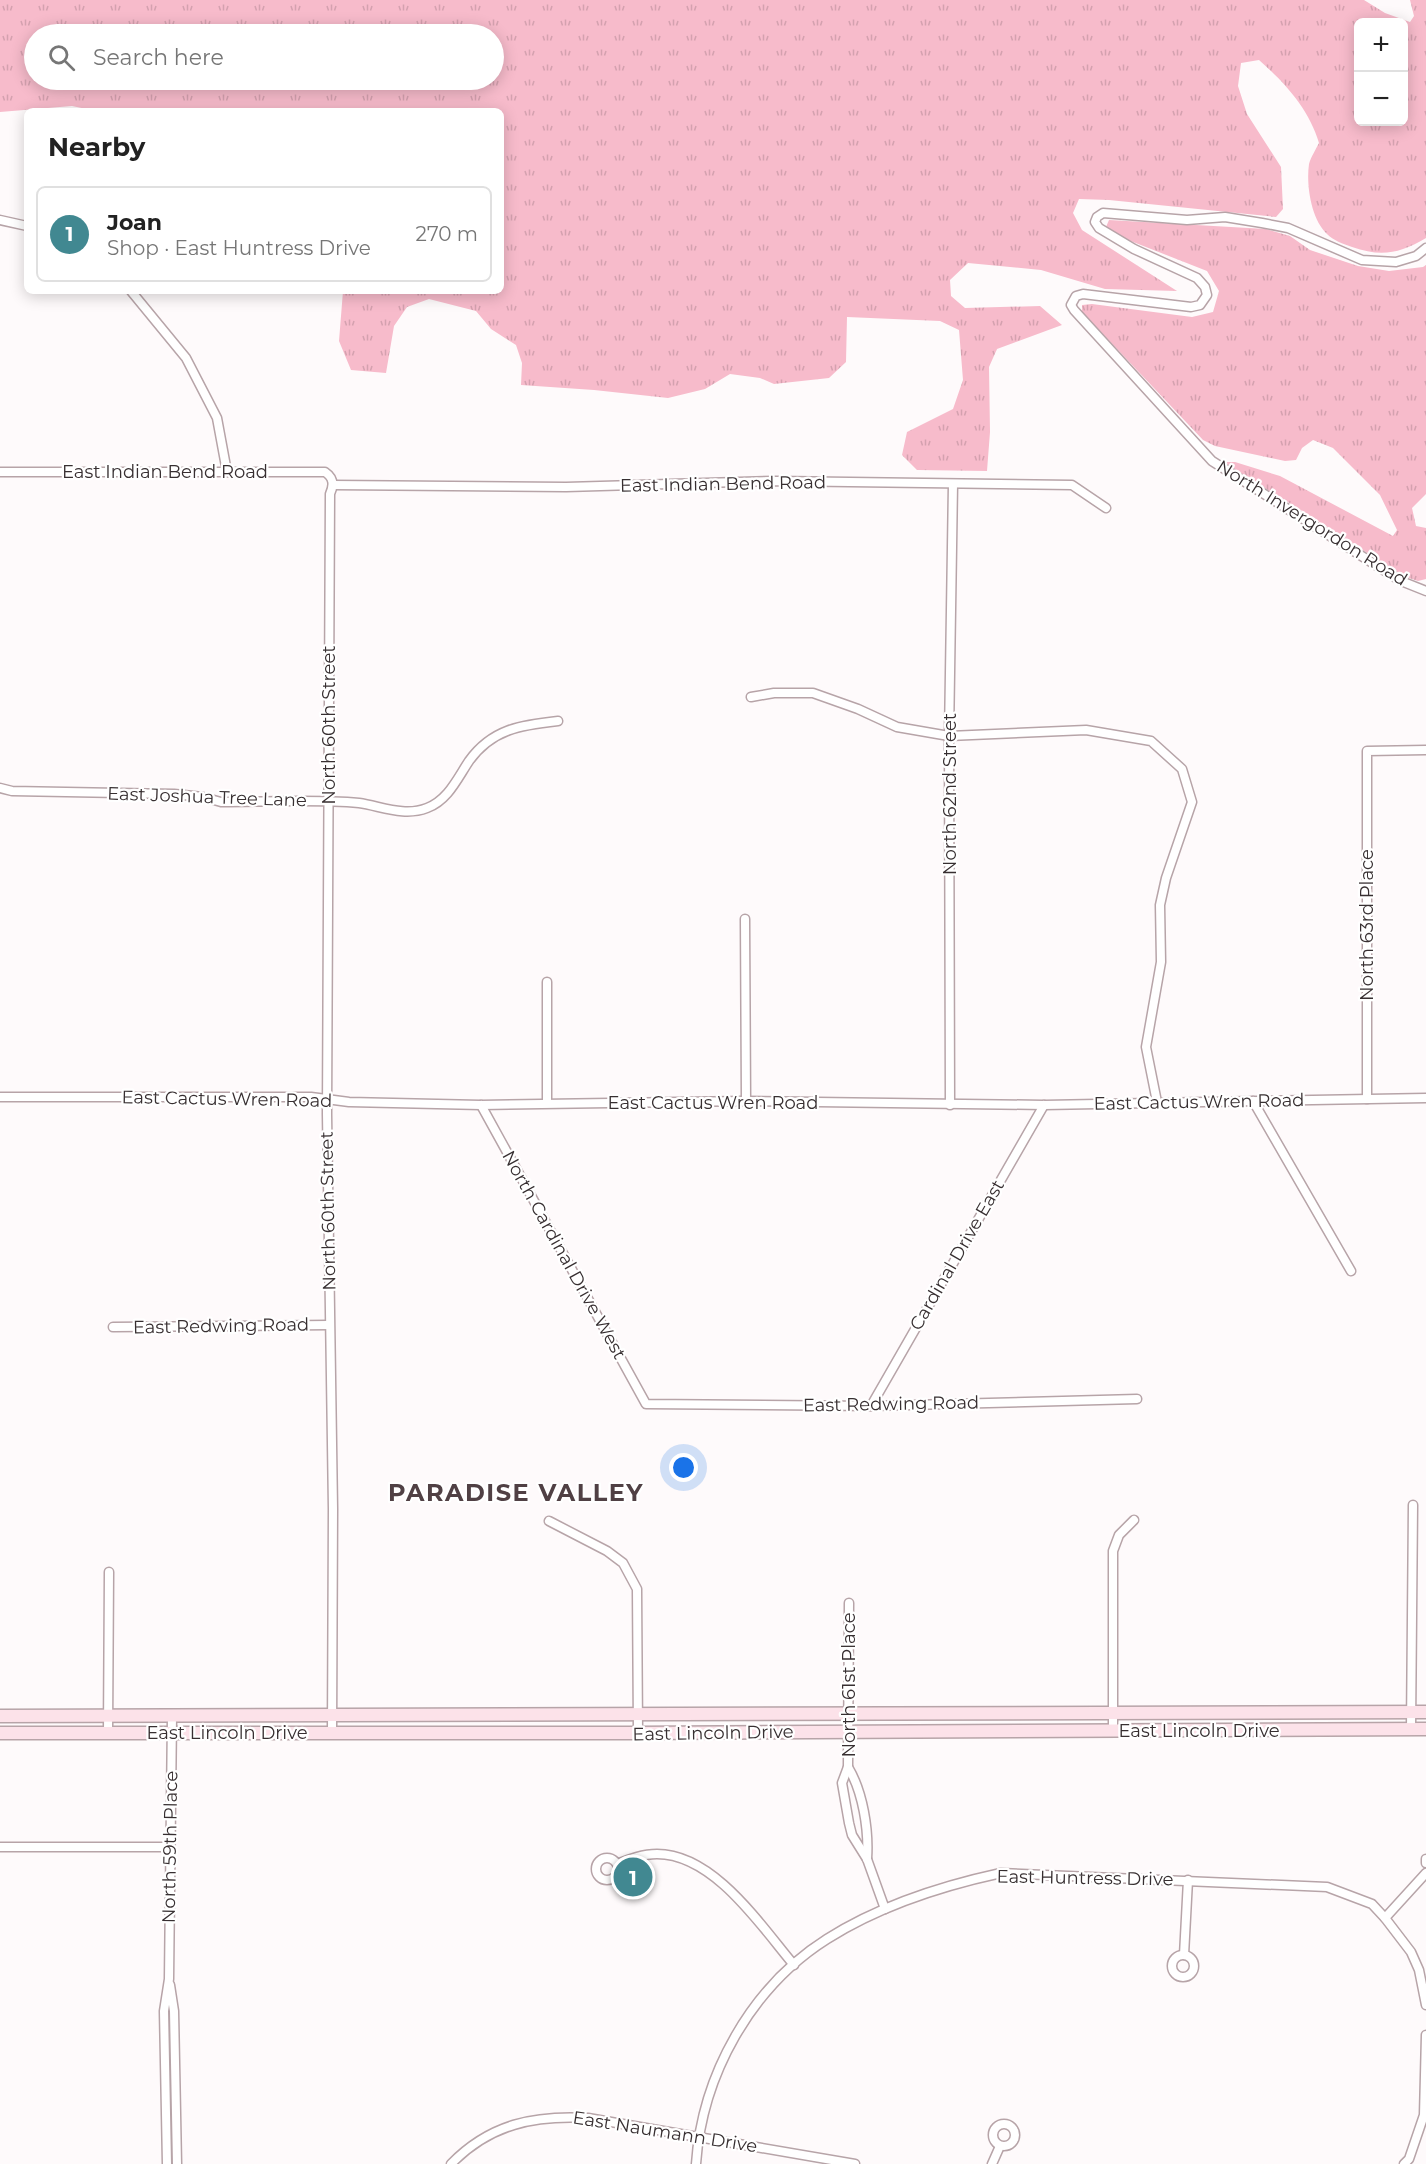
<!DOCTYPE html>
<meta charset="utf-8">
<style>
:root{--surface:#fff;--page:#f6f6f6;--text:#222;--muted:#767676;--line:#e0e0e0;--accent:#418891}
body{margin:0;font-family:Montserrat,sans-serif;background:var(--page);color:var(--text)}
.controls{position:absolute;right:18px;top:18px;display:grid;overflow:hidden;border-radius:9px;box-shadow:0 3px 15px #0003}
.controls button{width:54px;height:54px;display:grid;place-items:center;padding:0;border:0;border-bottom:2px solid var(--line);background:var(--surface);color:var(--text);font:30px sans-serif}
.you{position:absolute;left:684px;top:1468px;width:21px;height:21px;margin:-15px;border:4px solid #fff;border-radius:50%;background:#1a73e8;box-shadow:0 0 0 9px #1a73e833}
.badge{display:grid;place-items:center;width:39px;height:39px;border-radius:50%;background:var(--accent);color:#fff;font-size:20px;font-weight:700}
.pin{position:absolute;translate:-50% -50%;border:3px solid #fff;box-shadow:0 2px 6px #0006}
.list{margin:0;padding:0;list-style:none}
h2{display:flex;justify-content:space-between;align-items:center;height:78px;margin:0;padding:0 24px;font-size:26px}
h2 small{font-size:20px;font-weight:400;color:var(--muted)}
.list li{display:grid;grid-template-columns:39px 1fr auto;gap:18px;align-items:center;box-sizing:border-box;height:96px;margin:0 12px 12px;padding:0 12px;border:2px solid var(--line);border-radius:9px}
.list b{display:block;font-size:22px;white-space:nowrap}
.list p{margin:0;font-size:20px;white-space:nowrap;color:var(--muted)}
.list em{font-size:20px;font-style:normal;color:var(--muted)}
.icon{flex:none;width:33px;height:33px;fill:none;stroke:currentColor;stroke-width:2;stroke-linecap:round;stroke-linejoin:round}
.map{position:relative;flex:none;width:1426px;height:2164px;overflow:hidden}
.search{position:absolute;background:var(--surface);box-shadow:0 3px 15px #0003;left:24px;top:24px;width:480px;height:66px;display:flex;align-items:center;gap:15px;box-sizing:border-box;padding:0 21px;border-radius:33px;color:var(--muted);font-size:22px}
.panel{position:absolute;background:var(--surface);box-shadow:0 3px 15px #0003;left:24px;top:108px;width:480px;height:186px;border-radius:9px}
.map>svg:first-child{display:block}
.grass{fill:url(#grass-tufts);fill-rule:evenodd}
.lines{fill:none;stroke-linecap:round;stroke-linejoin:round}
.minor-casing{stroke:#b7a4a8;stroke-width:11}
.secondary-casing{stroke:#b7a4a8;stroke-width:15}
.minor{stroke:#fff;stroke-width:8}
.secondary{stroke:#fce2e9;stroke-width:12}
.labels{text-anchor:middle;stroke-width:4.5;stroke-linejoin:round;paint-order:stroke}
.street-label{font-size:18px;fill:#372f31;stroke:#fff}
.district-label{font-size:24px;font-weight:bold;letter-spacing:1.5px;fill:#504044;stroke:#fff}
</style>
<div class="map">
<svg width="1426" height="2164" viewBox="0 0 1426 2164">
<defs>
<pattern id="grass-tufts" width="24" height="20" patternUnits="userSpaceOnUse" patternTransform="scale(1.5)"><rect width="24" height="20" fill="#f7bbcb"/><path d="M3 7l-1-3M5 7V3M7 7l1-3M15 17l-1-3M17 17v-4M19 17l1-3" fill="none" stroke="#d4a1af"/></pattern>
</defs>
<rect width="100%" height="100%" fill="#fefafb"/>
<g class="grass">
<path d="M0,0H1364L1385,13L1410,22L1414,16L1410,0H1426V238C1399,254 1381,257 1352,247C1343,244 1333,240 1327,234C1311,219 1306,185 1309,164C1311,157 1316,149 1319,143C1309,109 1285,83 1259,60L1241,63L1238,86L1247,114L1281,167L1283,209L1276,217L1109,200L1079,199L1073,213L1082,230L1177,291L1105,289L1041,270L968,263L950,280L951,296L965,308L1040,306L1062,325L997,349L989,367L990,432L987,471L917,470L902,455L907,432L953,409L963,380L959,330L940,321L847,317L846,362L829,378L774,384L760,378L730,374L705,389L668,398L594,390L521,385L522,363L516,345L491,329L476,311L429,299L407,307L394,326L386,373L351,370L339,341L343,291H501V111H96L72,106L0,112ZM1358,22H1404V122H1358ZM34,34H494V80H34Z"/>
<path d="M1109,220L1266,229L1290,236L1310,250L1358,266L1389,271L1423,267L1426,265V494L1412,508L1416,526L1426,528V579L1418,581L1403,576L1296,507L1221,462H1235L1280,476L1393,536L1397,530L1380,495L1333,448L1313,440L1302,448L1296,460L1285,461L1215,446L1203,440L1082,312V305L1092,304L1192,317L1213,312L1219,291L1207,271L1123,238L1106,227Z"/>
</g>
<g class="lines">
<defs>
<g id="minor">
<path d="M0,220L27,226"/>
<path d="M1426,248L1416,256L1396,262L1362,260L1288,228L1262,223L1225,217L1187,220L1103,213L1097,217L1095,222L1099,228L1134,249L1197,278L1205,287L1207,295L1200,305L1191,307L1083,294L1076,296L1071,305L1074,310L1212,461L1401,581L1426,591"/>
<path d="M131,291L186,358L217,418L227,472"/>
<path d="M0,472H325C334,478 334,485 330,494L327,1114L333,1509L332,1733"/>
<path d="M333,485L566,487L775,481L1072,485L1106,508"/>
<path d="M751,697L774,693H813L858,709L897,727L949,736L1086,730L1151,741L1182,769L1192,802L1166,878L1160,905L1161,962L1146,1047L1157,1102"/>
<path d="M0,788L12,791L174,794L203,797L221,802C266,802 314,799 359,803C381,806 404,817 427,808C448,800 457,779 469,761C492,729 521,725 558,721"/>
<path d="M745,919L746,1101"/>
<path d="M547,982V1103"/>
<path d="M0,1097H311L349,1102L481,1105L746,1101L1044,1105L1426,1098"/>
<path d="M1367,1099V751L1426,750"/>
<path d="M1253,1101L1351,1271"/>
<path d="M481,1105L646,1404L871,1406L1137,1399"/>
<path d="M950,1105L949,736L953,484"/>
<path d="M113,1327L329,1325"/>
<path d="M871,1406L1044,1105"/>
<path d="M549,1521L607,1551L623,1563L637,1589L638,1733"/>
<path d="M849,1603L848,1767L842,1783L849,1823L852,1835L867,1859L885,1909"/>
<path d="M1411,1729L1413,1505"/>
<path d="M1113,1731V1551L1119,1535L1134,1520"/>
<path d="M108,1733L109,1572"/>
<path d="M848,1767C863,1792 869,1830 867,1859"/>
<path d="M0,1847H169"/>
<circle cx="607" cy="1869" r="11"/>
<path d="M1426,1859V1863"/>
<path d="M617,1864C630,1859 643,1854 657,1854C714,1854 761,1926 794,1965"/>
<path d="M1385,1918L1426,1873"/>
<circle cx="1183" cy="1966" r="11"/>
<path d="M1184,1955L1188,1880"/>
<path d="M170,1985L174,2011L177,2164"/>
<circle cx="1004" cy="2135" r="11"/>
<path d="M167,2164L164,2011L169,1979L172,1716"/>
<path d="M451,2164C490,2124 534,2115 588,2118L855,2164"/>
<path d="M696,2164C702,2075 751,1987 827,1939C879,1906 941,1886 1001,1873L1327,1887L1372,1904L1385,1918L1411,1952L1419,1970L1426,2005"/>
<path d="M992,2164L1000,2146"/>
<path d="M1404,2164L1409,2159L1424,2115L1426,2035"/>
</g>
<g id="secondary">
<path d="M0,1716L1426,1712"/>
<path d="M0,1733H638L1426,1729"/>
</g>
</defs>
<use href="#minor" class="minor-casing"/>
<use href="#secondary" class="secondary-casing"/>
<use href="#minor" class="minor"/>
<use href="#secondary" class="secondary"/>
</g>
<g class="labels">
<g class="street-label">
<text x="165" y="478">East Indian Bend Road</text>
<text transform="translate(723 484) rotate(-1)" y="6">East Indian Bend Road</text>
<text transform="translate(1312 523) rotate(32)" y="6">North Invergordon Road</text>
<text transform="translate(329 725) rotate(-90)" y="6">North 60th Street</text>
<text transform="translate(950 794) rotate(-90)" y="6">North 62nd Street</text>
<text transform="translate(207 797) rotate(2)" y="6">East Joshua Tree Lane</text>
<text transform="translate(1367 925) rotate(-90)" y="6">North 63rd Place</text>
<text transform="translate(227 1099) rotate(1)" y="6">East Cactus Wren Road</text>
<text transform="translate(1199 1102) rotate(-1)" y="6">East Cactus Wren Road</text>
<text x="713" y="1109">East Cactus Wren Road</text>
<text transform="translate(328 1211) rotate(-91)" y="6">North 60th Street</text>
<text transform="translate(564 1255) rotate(61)" y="6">North Cardinal Drive West</text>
<text transform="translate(957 1255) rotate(-60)" y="6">Cardinal Drive East</text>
<text transform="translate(221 1326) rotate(-1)" y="6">East Redwing Road</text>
<text transform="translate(891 1404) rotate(-1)" y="6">East Redwing Road</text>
<text transform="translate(849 1685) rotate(-90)" y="6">North 61st Place</text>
<text x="1199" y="1737">East Lincoln Drive</text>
<text x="227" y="1739">East Lincoln Drive</text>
<text transform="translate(713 1733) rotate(-1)" y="6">East Lincoln Drive</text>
<text transform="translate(170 1847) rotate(-89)" y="6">North 59th Place</text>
<text transform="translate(1085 1878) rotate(1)" y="6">East Huntress Drive</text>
<text transform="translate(665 2132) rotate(9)" y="6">East Naumann Drive</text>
</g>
<g class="district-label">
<text x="516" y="1501">PARADISE VALLEY</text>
</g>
</g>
</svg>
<div class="controls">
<button>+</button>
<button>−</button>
</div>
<div class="you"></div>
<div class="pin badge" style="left:633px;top:1877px">1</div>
<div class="search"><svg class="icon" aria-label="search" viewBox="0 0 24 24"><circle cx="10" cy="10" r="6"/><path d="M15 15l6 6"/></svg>Search here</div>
<section class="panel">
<h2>Nearby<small></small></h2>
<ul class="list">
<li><span class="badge">1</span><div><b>Joan</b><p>Shop · East Huntress Drive</p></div><em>270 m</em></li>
</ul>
</section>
</div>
